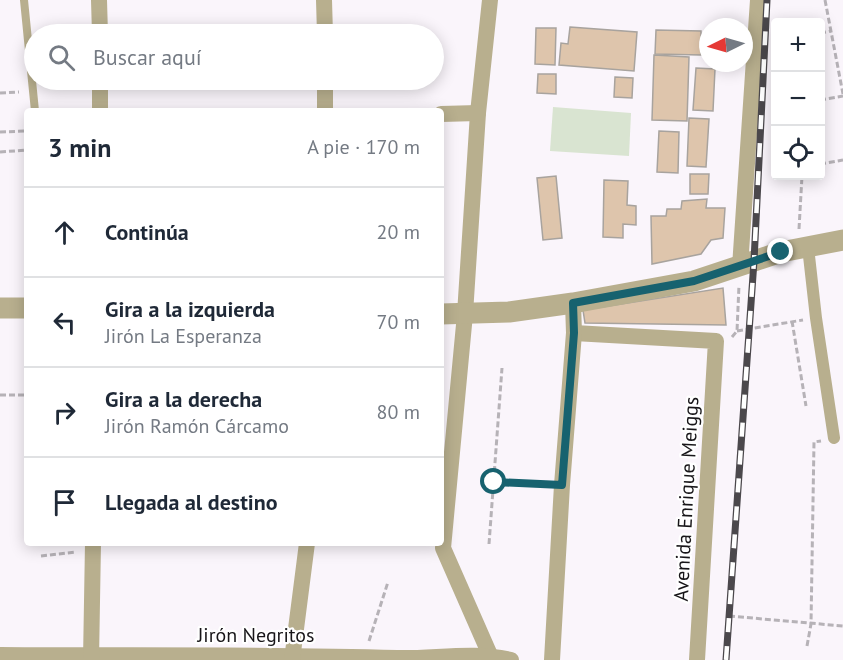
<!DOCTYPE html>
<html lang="es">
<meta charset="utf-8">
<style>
:root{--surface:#fff;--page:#f2f2f3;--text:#1f2937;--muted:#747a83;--line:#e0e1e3}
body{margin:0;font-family:"PT Sans",sans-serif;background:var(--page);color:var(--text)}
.controls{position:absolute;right:18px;top:18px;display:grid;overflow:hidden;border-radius:6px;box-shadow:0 3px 15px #0003}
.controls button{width:54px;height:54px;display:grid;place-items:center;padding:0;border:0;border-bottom:2px solid var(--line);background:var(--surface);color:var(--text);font:30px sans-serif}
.compass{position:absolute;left:699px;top:18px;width:54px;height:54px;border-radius:50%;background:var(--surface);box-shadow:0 3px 15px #0003;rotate:265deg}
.stop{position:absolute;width:18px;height:18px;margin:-14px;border:4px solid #17626f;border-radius:50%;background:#fff}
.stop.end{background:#17626f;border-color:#fff;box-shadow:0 2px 6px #0008}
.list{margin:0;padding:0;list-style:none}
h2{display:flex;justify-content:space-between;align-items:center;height:78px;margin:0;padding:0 24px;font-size:26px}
h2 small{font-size:20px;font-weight:400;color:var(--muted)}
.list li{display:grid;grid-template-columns:39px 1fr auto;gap:18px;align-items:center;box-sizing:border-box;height:90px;padding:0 24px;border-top:2px solid var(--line)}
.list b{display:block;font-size:22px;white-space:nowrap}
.list p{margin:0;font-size:20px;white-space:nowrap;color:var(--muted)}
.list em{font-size:20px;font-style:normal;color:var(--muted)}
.icon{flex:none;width:33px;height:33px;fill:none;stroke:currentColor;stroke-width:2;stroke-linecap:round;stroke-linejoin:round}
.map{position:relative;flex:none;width:843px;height:660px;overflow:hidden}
.search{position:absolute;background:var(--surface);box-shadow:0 3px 15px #0003;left:24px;top:24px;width:420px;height:66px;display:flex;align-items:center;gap:15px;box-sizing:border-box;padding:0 21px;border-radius:33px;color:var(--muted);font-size:22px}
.panel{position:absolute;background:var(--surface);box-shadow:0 3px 15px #0003;left:24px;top:108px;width:420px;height:438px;border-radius:6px}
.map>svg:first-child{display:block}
.green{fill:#d9e4d1}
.building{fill:#dec5ac;stroke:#a8a39e;stroke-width:1.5}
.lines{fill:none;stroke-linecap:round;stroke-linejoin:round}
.path{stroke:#b6b2b7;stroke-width:3;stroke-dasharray:6 3;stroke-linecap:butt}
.service{stroke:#b8af8e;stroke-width:8}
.pedestrian{stroke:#b8af8e;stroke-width:12}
.minor{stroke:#b8af8e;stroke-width:16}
.tertiary{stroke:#b8af8e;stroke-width:21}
.rail-casing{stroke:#4b484c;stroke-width:7}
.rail{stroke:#fff;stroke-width:4.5;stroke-dasharray:14;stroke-linecap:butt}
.route{stroke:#17626f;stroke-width:8}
.labels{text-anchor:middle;stroke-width:4.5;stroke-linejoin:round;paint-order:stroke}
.street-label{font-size:20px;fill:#181619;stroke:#fff}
</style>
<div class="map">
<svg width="843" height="660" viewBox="0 0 843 660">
<rect width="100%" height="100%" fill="#faf5fb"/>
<path class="green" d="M553,107L631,113L629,156L550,151Z"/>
<g class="building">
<path d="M346,26H366L367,34H347Z"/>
<path d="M570,27L637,32L634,71L559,65L561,43L568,44Z"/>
<path d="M536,28H556L555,65L535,64Z"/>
<path d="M656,30L701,31V55L655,54Z"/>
<path d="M654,55L689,57L687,121L652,120Z"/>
<path d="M696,68L715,69L713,111L693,110Z"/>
<path d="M538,74H556V94L537,93Z"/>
<path d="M615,77L633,78L632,98L614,97Z"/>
<path d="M689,118L709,119L706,167L687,166Z"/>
<path d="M659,131L679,132L678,173L657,172Z"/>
<path d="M690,174H709L708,194H690Z"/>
<path d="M556,176L562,238L543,240L537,178Z"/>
<path d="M604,180L628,181L627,205L636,206V225L623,224V238L603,237Z"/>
<path d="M707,199L706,208H725L723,238L711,240L701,254L652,264L651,216H666L667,209H681L682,201Z"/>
<path d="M723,288L726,325L585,323L583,310Z"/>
</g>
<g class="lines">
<g class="path">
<path d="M825,0L843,94"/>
<path d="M820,33L831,31"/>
<path d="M0,93L19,92"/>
<path d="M820,100L843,96"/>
<path d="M772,104H776"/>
<path d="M0,132L27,131"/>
<path d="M0,152L27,150"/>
<path d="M820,164L843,160"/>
<path d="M799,229L802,176"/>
<path d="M792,321L806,406"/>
<path d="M737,331L803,320"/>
<path d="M732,337L737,331L739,285"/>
<path d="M0,395H27"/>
<path d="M494,482L546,485"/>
<path d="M489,544L502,368"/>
<path d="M41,556L76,552"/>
<path d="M729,616L843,626"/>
<path d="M369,641L388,582"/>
<path d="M807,646L811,624L814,442L821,441"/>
</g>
<path class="service" d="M24,0L35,111"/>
<path class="pedestrian" d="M808,247L816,318L834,438"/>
<g class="minor">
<path d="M99,0L100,34"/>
<path d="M324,0L325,34"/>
<path d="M490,0L478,113L465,314L443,548L490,655"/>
<path d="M100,80V111"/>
<path d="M325,80V111"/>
<path d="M441,114L478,113"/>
<path d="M740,267L758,0"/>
<path d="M574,333L716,341L697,660"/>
<path d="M0,655C132,656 265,654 397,658C435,659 474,651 511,660"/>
<path d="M91,660L93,543"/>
<path d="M292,660L307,543"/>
<path d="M552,660L562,485L574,333L573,303"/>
</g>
<g class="tertiary">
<path d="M0,308H27"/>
<path d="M441,314L509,312L573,303L694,281L781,252L843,240"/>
</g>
<defs>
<path id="rail" d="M726,660L754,261L767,0"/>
</defs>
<use href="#rail" class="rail-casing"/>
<use href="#rail" class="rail"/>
</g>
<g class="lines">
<path class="route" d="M494,482L562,485L574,333L573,303L694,281L781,252"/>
</g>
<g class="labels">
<g class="street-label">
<text transform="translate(686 499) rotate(-87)" y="7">Avenida Enrique Meiggs</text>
<text x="256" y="642">Jirón Negritos</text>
</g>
</g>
</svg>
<div class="controls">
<button>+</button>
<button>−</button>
<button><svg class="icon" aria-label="locate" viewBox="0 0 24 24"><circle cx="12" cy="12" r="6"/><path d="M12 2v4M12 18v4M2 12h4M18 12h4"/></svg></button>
</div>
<svg class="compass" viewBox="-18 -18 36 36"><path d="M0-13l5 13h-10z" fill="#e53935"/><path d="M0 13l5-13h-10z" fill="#747a83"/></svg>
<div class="stop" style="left:494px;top:482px"></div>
<div class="stop end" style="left:781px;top:252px"></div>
<div class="search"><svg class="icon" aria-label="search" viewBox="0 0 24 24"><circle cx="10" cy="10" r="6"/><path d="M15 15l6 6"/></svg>Buscar aquí</div>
<section class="panel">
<h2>3 min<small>A pie · 170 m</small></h2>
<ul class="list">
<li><svg class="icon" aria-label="ahead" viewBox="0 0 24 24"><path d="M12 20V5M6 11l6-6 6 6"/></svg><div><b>Continúa</b></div><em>20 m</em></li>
<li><svg class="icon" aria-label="left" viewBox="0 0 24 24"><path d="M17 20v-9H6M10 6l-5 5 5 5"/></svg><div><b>Gira a la izquierda</b><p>Jirón La Esperanza</p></div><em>70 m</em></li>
<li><svg class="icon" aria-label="right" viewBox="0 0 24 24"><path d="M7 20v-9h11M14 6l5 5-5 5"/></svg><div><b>Gira a la derecha</b><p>Jirón Ramón Cárcamo</p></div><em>80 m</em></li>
<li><svg class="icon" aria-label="arrive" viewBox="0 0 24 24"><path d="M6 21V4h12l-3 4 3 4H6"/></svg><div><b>Llegada al destino</b></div></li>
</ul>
</section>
</div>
